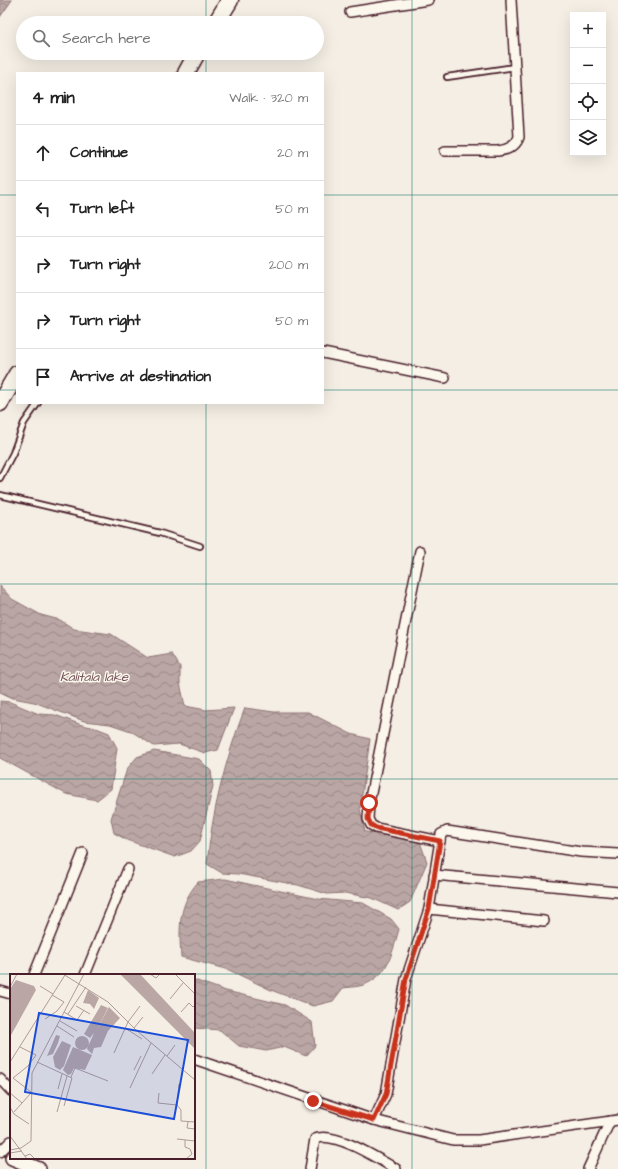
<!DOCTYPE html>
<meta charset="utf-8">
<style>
:root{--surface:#fff;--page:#f6f6f6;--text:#222;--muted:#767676;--line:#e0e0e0}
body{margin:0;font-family:"Architects Daughter",sans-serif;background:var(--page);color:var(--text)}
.controls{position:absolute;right:12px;top:12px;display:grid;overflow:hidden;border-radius:0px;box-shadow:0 4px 16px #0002}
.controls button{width:36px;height:36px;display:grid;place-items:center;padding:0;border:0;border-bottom:1px solid var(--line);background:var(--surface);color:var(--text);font:20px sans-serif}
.stop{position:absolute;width:12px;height:12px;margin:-9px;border:3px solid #c8321e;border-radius:50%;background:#fff}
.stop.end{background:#c8321e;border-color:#fff;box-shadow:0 1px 4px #0008}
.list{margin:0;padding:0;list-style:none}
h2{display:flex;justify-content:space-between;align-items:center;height:52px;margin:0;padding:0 16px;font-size:17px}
h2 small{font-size:13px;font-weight:400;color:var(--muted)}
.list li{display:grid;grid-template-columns:26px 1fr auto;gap:12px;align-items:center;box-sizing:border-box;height:56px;padding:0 16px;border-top:1px solid var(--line)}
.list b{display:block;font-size:15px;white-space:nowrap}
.list em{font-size:13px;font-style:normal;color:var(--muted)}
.icon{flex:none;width:22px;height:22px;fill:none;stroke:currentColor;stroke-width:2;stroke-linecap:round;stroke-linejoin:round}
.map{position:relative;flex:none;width:618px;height:1169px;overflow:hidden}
.search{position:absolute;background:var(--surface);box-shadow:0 4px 16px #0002;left:16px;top:16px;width:308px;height:44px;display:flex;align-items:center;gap:10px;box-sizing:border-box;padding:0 14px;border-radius:22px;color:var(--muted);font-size:15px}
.panel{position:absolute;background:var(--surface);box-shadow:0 4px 16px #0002;left:16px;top:72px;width:308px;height:332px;border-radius:0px}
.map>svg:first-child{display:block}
.water{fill:url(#water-waves);stroke:#8d7174}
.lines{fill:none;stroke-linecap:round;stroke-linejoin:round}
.lane-casing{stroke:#4a1f2b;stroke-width:8}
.street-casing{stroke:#4a1f2b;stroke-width:12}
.secondary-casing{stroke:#4a1f2b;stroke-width:16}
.highway-casing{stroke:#4a1f2b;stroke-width:19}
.lane{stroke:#fbf7ec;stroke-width:4.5}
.street{stroke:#fbf7ec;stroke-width:9}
.secondary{stroke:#fbf7ec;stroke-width:13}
.highway{stroke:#fbf7ec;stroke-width:16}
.route{stroke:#c8321e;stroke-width:5}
.grid{fill:none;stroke:#0f766e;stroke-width:1;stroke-opacity:0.55}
.labels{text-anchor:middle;stroke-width:3;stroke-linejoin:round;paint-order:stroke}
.water-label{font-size:13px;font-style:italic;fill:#714f56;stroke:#fbf7ec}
.inset-road{fill:none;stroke:#b09b9a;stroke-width:1}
.view{fill:#1d4ed8;fill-opacity:0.15;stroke:#1d4ed8;stroke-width:2}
.inset-edge{fill:none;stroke:#4a1f2b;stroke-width:2}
</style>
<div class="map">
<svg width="618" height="1169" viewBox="0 0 618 1169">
<defs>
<pattern id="water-waves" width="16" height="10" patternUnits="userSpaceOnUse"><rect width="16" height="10" fill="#baa7a5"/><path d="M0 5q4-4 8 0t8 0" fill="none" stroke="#998787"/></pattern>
</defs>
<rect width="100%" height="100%" fill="#f4eee4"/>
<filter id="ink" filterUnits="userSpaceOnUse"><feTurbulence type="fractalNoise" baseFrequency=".025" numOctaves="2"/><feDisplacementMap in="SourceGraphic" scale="8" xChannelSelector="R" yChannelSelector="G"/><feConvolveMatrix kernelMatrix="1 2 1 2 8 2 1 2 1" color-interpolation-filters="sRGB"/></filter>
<g filter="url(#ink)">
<g class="water">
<path d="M0,0H12L0,17Z"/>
<path d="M0,586L12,599L41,615L60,620L74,629L111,634L148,658L172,654L180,667V683L185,706L206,710L234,708L218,750L205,753L179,744L154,746L131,731L110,724L84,721L34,702L13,698L0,692Z"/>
<path d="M0,701L10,702L39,714L55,715L82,725L96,728L109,733L117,748L111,789L97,800L66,794L0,758Z"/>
<path d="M245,708L274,712H308L351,734L370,739L360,809L365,832L394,834L419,839L427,862L410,902L398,910L372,898L345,893L327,894L298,885L238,874L222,873L207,864C212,811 226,758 245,708Z"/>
<path d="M154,751L199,759L211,771L213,786L200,841L191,851L175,857L127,840L114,833L111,819L127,769L137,757Z"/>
<path d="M225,879L318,899L363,903L391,919L399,929C393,950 389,973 368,983C361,987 350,987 343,988L333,1001L313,1006L271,990L229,970L181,957C179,928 178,905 198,882Z"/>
<path d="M194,980L226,991L285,1005L312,1022L315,1046L306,1056L284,1047L266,1051L239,1046L220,1030L194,1028Z"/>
</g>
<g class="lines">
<defs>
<g id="lane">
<path d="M447,77L515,67"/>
<path d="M0,478L13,453L24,423L38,403"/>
<path d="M0,495L160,533L200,546"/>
</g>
<g id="street">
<path d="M350,12L428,0"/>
<path d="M445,151H498C507,150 516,146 519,137L511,0"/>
<path d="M323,353L445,378"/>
<path d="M420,551L369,803L368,819L371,825L376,828L440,841"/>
<path d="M434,875L618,892"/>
<path d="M429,909L544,921"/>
<path d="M34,975L83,853"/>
<path d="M85,975L128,869"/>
<path d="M0,991L11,994"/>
<path d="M194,1059L374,1120L453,1140H479L618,1120"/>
<path d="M0,1079L11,1091"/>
<path d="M374,1120L386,1094L406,979L429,909L441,834L447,831L581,852L618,854"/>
<path d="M0,1152L11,1141"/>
<path d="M310,1169L315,1139C334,1130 380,1160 396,1169"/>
<path d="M588,1169L610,1121"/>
</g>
<path id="secondary" d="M12,1158L39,1169"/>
<g id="highway">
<path d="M216,23L230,0"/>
<path d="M186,73L197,53"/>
<path d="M0,403L17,374"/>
</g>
</defs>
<use href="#lane" class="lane-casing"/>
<use href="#street" class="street-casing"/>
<use href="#secondary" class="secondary-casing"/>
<use href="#highway" class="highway-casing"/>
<use href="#lane" class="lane"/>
<use href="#street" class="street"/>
<use href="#secondary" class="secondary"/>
<use href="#highway" class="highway"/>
</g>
</g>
<g class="lines" filter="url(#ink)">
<path class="route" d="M313,1101L374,1120L386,1094L406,979L429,909L440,841L376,828L371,825L368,819L369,803"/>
</g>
<path class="grid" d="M206,0V23M412,0V1169M206,53V73M0,195H17M323,195H618M0,390H17M323,390H618M206,403V1169M0,584H618M0,779H618M0,974H618"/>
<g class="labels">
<g class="water-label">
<text x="94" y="681">Kalitala lake</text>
</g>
</g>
<g transform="translate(10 974)">
<rect width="185" height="185" fill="#f4eee4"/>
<path d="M110,0H130L185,59V75ZM6,6L24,12L26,16L0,63V15ZM78,16L89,24L84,35L80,30L73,29ZM91,31L98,34L86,57L99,33L110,44L98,57L91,73L84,74L82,80L77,75L84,59L80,64L74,60ZM46,61L50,62L48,69L43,80L37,82ZM65 69a7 7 0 1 1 14 0a7 7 0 1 1-14 0ZM52,67L61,71L54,92L50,96L45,93L43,83ZM63,73L82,81L75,96L64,94L61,100L58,101L53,96Z" fill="#baa7a5"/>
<path class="inset-road" d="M53,0L98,28L126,56L185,106M140,0L146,4L150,0M165,0L185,20M30,12L43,20M0,13L7,0M160,25L173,9M66,32L80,40M54,38L67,46L74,36M171,38L179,29L183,33L185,31M58,40L76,13M35,45L47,37L54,28L42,21M50,47L67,57M47,52L64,63M115,54L132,65M124,54L133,43M10,73L26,81L18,92L3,104L21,118M104,79L118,48L130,32M157,82L165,71M0,88L55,1M27,88L62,104L54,132M124,96L131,82M142,100L155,81M61,103L65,94L98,107M120,114L141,69M48,115L52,100M0,119L12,129M149,119L148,129L167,131L171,136V147L185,148M167,131L169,110M0,133L4,140L19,150M4,138L21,119M47,138L57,102M178,148L177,154L185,155M0,162L17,185M167,165L185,167M175,166V173L180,175L182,180L176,185M0,176L11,174L21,167L22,99L74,0M0,179L12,177M15,182L20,180L25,185"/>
<path class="view" d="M29,39L178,66L164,145L15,118Z"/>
<rect width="185" height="185" class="inset-edge"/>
</g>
</svg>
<div class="controls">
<button>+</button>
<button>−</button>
<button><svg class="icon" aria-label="locate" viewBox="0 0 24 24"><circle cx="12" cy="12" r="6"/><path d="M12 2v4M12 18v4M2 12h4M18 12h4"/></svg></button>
<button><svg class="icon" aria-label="layers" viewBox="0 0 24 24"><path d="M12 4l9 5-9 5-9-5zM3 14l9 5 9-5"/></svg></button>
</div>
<div class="stop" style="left:369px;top:803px"></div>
<div class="stop end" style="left:313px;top:1101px"></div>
<div class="search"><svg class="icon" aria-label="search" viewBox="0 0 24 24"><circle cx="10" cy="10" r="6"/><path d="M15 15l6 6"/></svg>Search here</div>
<section class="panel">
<h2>4 min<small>Walk · 320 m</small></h2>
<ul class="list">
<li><svg class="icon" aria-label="ahead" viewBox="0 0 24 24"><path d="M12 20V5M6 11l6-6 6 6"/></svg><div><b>Continue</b></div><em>20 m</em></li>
<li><svg class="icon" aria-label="left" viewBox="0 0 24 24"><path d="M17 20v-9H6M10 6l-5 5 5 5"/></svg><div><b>Turn left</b></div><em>50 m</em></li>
<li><svg class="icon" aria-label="right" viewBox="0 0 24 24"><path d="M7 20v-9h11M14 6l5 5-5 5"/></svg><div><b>Turn right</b></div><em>200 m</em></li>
<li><svg class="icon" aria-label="right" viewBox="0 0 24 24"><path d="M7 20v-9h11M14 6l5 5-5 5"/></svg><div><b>Turn right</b></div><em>50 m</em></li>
<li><svg class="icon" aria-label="arrive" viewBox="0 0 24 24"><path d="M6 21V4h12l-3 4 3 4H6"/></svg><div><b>Arrive at destination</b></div></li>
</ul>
</section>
</div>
